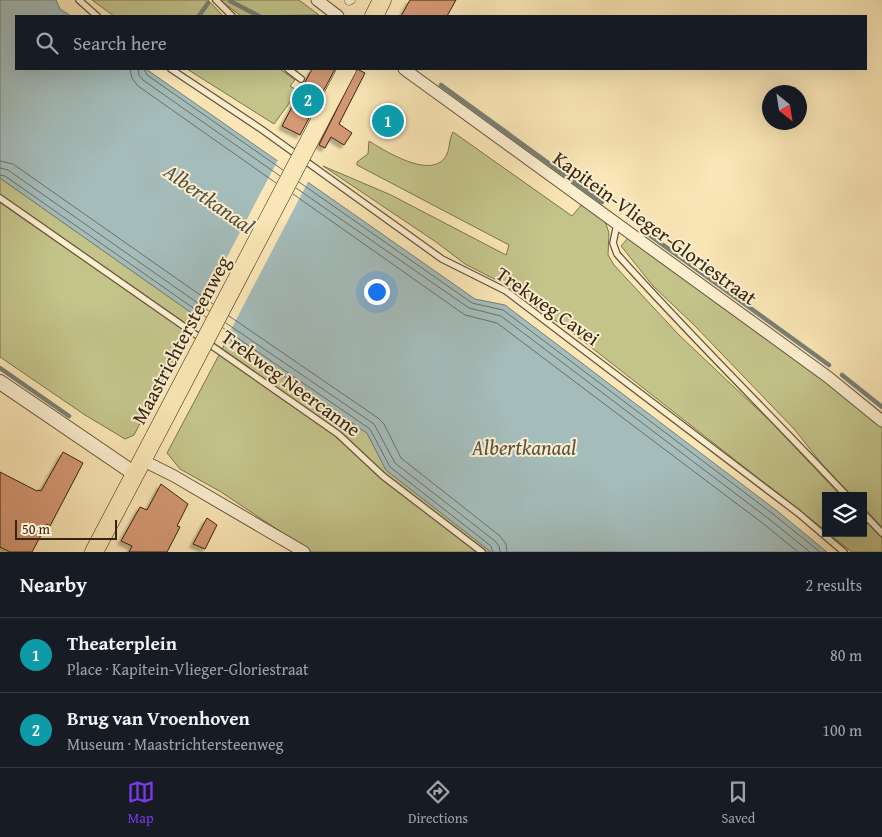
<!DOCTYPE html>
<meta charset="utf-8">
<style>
:root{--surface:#171b24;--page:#242831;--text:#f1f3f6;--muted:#9ea1a6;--line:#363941;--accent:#7c3aed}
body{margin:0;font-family:"Gentium Book Plus",serif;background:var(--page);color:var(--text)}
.controls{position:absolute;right:15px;bottom:15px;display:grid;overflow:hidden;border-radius:0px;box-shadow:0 5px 20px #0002}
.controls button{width:45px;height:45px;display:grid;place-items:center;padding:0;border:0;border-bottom:1px solid var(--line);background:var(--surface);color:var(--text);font:25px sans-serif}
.compass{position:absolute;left:762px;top:85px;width:45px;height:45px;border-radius:50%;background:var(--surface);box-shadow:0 5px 20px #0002;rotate:150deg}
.scale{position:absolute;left:15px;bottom:12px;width:102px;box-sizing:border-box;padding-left:5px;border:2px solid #362511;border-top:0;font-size:14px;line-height:18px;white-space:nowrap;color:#362511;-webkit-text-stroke:4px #fcefd0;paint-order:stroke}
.you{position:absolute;left:376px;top:291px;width:18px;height:18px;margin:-12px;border:4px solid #fff;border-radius:50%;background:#1a73e8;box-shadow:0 0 0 8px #1a73e833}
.badge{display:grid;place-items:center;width:32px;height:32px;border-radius:50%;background:var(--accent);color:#fff;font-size:16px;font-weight:700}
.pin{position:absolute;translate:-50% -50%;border:2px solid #fff;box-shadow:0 1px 5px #0006}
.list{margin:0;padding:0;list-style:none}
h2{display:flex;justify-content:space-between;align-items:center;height:65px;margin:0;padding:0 20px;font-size:21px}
h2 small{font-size:16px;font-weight:400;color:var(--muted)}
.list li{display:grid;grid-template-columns:32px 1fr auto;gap:15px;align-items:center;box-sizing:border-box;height:75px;padding:0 20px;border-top:1px solid var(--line)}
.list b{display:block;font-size:19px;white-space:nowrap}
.list p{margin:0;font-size:16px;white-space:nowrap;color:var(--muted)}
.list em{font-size:16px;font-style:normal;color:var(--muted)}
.icon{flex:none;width:28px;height:28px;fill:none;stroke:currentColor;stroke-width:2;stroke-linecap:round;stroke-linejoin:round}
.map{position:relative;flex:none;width:882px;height:552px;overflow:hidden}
.search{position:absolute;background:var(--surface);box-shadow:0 5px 20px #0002;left:15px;right:15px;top:15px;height:55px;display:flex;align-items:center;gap:12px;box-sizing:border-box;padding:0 18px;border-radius:0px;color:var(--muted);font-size:19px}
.sheet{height:215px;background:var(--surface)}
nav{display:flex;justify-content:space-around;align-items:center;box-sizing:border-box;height:70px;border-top:1px solid var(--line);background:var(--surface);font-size:14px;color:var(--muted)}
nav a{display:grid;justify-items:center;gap:2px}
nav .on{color:var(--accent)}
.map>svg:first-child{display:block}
.green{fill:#c3c38a;stroke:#7c744e}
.water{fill:#a4bcba;stroke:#788076}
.pier{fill:#fae6b6}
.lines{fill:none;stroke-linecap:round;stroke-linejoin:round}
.shore{stroke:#6d7066;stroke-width:1}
.stream{stroke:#788076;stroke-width:4.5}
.building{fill:#d59975;stroke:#362511;filter:url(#shadow)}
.service-casing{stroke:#67553a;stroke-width:8}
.pedestrian-casing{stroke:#67553a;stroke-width:9}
.minor-casing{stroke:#67553a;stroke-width:13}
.tertiary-casing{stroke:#67553a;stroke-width:16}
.primary-casing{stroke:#362511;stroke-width:19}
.service{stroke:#fcefd0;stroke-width:5.5}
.pedestrian{stroke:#fcefd0;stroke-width:8}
.minor{stroke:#fcefd0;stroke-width:11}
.tertiary{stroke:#fcefd0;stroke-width:14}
.primary{stroke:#fae6b6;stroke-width:18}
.primary-bridge-casing{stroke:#362511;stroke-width:19;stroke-linecap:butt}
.primary-bridge{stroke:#fae6b6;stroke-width:18}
.labels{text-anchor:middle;stroke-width:4;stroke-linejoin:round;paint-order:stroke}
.street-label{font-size:20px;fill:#362511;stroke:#fcefd0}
.water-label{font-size:21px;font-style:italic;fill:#575244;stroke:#fcefd0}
</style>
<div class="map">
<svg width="882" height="552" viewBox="0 0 882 552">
<defs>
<filter id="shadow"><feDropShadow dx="-3.5" dy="3.5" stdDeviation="1" flood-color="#0004"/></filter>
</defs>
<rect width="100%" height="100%" fill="#fae6b6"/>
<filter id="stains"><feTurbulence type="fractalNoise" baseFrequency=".004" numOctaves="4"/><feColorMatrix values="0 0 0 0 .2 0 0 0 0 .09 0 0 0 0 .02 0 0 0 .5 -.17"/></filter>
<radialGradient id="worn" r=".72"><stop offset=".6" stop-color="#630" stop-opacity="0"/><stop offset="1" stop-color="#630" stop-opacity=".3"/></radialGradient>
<g class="green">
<path d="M92,0H208L223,16H114Z"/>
<path d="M220,0H299L319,15L241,16Z"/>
<path d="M187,69H280L295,80L290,86L298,91L274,124Z"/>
<path d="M453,132L572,216L582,204L603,219L606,224L609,233L608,255L614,265L679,335L771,422L841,496H826V531L569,330L502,283L465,264L436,242L323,166L391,195L506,255L509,245L357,165V162L368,154L369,141C385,151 434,182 447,154C450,147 449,139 453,132Z"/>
<path d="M0,178L196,316L134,435L125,439L85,415L0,357Z"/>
<path d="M629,237L882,423V527L863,507V496H852L821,463L795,430L770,404L694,325L653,286L621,246Z"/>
<path d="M228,338L367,433L386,470L491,552H311L221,492L180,469L167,453Z"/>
<path d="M863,519L882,538V552H852L828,533H863Z"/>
</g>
<path class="water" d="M0,0H56L60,9L71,16H16V69H146L475,299L505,305L776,510L827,552H491L386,470L367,433L196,316L0,178Z"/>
<path class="pier" d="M279,158L309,180L226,339L195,318Z"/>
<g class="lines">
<g class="shore">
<path d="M130,69L132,78L138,86L276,183"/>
<path d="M138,69L139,75L143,80L280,176"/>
<path d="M144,69L147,75L283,170"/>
<path d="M0,161L13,164L213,304"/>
<path d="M0,168L8,170L209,311"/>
<path d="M0,175L5,176L206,317"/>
<path d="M299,182L472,303L503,310L773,514L820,552"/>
<path d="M296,188L469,308L501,316L769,519L810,552"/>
<path d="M293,194L465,315L497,323L765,525L798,552"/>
<path d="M229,316L378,418L384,424L401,458L500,536L506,544L507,552"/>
<path d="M226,323L374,424L395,463L495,541L499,546L500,552"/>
<path d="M223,328L370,429L390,467L491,546L493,552"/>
</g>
<g class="stream">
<path d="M230,1L259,16"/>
<path d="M199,16L208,3"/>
<path d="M441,85L602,202"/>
<path d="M641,229L829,365"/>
<path d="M0,368L69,416"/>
<path d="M842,375L882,407"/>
</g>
</g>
<g class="building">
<path d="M410,0H456L447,16H401Z"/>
<path d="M312,69H335L300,135L282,126Z"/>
<path d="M357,69L365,73L339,124L352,133L344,145L331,137L325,148L319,145Z"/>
<path d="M63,452L83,463L50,526L47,524L32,552H10L0,547V472L37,491L38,490L41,491Z"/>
<path d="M161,484L188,504L177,526L180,527L167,552H129L132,546L121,541L140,507L147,510Z"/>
<path d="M207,518L217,525L205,549L193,544Z"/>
</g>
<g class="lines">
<defs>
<g id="service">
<path d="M79,0L97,16"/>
<path d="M216,0L232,16"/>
<path d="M171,69L261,129L442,259L506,291L798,513L844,552"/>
<path d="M288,69L301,79"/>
<path d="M0,198L338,434L383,476L482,552"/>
<path d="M617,224L613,243L617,254C691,337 771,415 847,496"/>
<path d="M863,513L882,533"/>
</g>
<path id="pedestrian" d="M349,1L351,0"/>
<g id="minor">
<path d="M317,0L338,16"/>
<path d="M404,69L828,377L882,421"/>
<path d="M142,460L174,476L304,552"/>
</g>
<path id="tertiary" d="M0,382L135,474"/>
<g id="primary">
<path d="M374,16L382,0"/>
<path d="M94,552L155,436"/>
</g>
</defs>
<use href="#service" class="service-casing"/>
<use href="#pedestrian" class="pedestrian-casing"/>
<use href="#minor" class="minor-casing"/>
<use href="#tertiary" class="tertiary-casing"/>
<use href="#primary" class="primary-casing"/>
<use href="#service" class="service"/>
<use href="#pedestrian" class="pedestrian"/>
<use href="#minor" class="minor"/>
<use href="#tertiary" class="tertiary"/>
<use href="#primary" class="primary"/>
<defs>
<path id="primary-bridge" d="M155,436L347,69"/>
</defs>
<use href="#primary-bridge" class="primary-bridge-casing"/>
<use href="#primary-bridge" class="primary-bridge"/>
</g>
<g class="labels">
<g class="street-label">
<text transform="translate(655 228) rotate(36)" y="7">Kapitein-Vlieger-Gloriestraat</text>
<text transform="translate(548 306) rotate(35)" y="7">Trekweg Cavei</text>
<text transform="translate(181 340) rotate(-62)" y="7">Maastrichtersteenweg</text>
<text transform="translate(291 383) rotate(36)" y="7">Trekweg Neercanne</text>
</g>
<g class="water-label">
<text transform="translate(209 199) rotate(35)" y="7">Albertkanaal</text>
<text x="524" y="455">Albertkanaal</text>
</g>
</g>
<rect width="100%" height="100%" filter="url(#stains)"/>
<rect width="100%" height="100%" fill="url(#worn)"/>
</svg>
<div class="controls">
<button><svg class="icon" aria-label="layers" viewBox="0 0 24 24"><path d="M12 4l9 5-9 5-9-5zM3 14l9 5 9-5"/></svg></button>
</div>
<svg class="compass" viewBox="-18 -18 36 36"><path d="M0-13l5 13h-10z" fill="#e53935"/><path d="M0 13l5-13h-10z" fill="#9ea1a6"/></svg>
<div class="scale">50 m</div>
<div class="you"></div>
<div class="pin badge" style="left:388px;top:121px;background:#0f9aa8">1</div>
<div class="pin badge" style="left:308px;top:100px;background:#0f9aa8">2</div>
<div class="search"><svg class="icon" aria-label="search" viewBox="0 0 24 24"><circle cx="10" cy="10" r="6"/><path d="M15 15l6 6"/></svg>Search here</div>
</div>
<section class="sheet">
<h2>Nearby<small>2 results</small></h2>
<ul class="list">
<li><span class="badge" style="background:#0f9aa8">1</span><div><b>Theaterplein</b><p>Place · Kapitein-Vlieger-Gloriestraat</p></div><em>80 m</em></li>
<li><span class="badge" style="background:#0f9aa8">2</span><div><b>Brug van Vroenhoven</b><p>Museum · Maastrichtersteenweg</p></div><em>100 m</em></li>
</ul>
</section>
<nav>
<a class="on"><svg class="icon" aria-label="map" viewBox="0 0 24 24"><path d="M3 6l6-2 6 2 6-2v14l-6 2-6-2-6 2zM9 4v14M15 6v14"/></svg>Map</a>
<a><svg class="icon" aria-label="directions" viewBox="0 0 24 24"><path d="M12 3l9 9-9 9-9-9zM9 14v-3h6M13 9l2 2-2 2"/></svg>Directions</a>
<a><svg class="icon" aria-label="saved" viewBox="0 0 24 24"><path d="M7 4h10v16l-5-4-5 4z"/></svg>Saved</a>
</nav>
